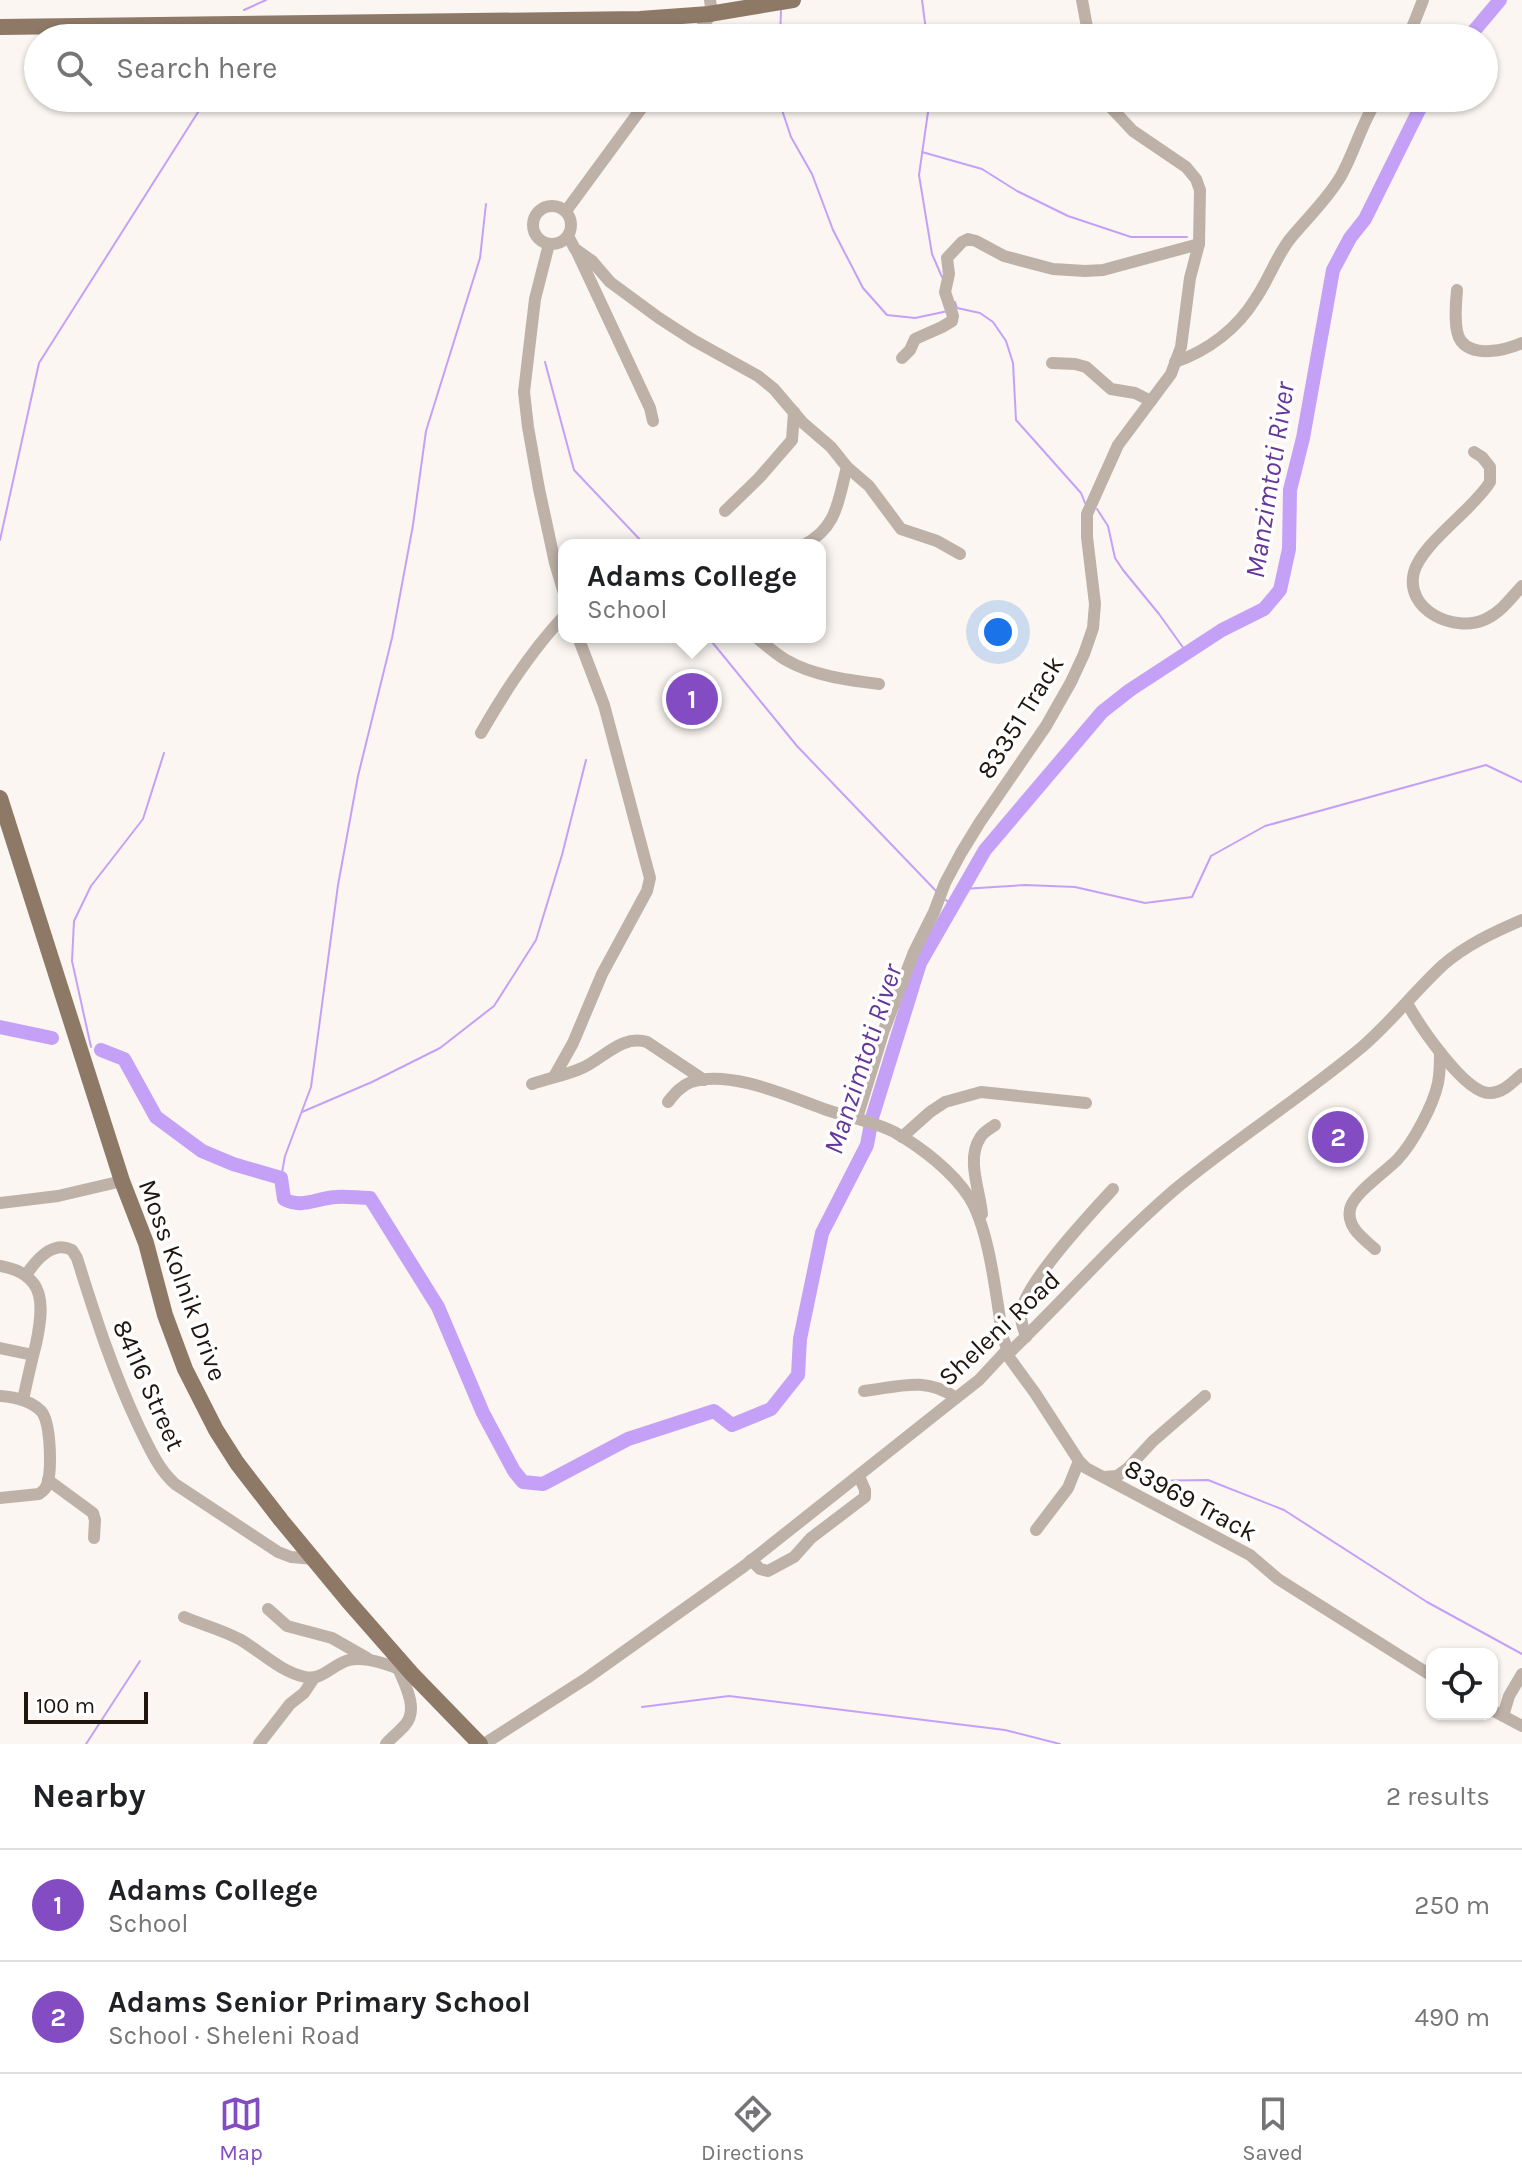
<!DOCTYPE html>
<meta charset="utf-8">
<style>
:root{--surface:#fff;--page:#f2f2f2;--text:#202124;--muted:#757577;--line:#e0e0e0;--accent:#844cc3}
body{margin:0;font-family:Karla,sans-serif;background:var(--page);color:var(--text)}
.controls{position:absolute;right:24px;bottom:24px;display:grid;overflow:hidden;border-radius:16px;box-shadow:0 2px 6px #0004}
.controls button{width:72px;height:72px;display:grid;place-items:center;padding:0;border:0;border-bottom:2px solid var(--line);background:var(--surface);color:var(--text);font:40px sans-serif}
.scale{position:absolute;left:24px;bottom:20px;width:124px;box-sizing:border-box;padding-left:8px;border:4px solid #1f160d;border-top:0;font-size:22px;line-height:28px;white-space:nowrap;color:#1f160d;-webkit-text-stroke:6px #fff;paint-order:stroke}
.you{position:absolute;left:998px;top:632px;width:28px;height:28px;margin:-20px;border:6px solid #fff;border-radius:50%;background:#1a73e8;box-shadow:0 0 0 12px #1a73e833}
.badge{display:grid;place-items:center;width:52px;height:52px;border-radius:50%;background:var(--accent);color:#fff;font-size:26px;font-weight:700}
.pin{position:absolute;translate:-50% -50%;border:4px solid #fff;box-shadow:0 2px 8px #0006}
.popup{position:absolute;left:558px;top:539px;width:268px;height:104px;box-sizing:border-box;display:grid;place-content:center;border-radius:16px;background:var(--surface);filter:drop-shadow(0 2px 6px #0005);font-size:26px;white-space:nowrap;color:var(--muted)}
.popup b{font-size:30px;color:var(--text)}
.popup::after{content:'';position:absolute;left:50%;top:100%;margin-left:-16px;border:16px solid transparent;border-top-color:var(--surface)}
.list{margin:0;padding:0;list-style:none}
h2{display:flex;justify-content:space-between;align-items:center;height:104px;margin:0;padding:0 32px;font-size:34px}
h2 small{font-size:26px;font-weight:400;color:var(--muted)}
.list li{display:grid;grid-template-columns:52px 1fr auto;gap:24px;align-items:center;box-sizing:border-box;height:112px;padding:0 32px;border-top:2px solid var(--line)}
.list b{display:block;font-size:30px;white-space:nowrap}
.list p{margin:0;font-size:26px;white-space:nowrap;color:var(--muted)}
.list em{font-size:26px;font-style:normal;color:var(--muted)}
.icon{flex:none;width:44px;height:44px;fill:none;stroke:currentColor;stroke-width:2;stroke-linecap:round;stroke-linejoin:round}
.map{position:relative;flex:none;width:1522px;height:1744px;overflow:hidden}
.search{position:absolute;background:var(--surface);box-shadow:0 2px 6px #0004;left:24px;right:24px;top:24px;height:88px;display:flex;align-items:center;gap:20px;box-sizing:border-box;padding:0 28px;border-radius:44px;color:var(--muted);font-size:30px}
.sheet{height:328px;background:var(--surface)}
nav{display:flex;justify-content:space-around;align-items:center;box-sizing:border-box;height:112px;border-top:2px solid var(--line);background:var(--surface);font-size:22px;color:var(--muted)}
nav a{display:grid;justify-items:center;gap:4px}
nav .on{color:var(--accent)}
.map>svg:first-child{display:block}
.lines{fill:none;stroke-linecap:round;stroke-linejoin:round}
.stream{stroke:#c4a1f7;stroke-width:2}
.river{stroke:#c4a1f7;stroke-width:14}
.minor{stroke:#beb2a8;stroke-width:12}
.major{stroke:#8e7967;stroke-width:16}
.labels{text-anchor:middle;stroke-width:7;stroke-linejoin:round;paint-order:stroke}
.street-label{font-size:26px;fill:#1f160d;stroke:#fff}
.water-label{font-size:28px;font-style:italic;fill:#653799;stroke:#fff}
</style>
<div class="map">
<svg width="1522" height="1744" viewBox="0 0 1522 1744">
<rect width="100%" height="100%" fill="#fbf6f1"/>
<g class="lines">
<g class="stream">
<path d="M922,0L927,38"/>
<path d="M244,10L266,0"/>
<path d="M245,38L247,35"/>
<path d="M780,38L781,11"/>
<path d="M778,98L791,137L812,174L833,230L863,288L887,315L915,318L948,311"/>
<path d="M930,98L919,175L932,254L942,277"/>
<path d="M922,152L982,169L1017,191L1068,216L1131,237H1187"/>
<path d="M955,302L957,308L980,313L993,322L1006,341L1013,363L1016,420L1081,493L1085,503"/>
<path d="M545,362L574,470L645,545"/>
<path d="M1097,509L1108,526L1115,558L1123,570L1159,614L1187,653"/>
<path d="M0,540L39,363L207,98"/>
<path d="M708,637L797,746L937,892"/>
<path d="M963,889L1025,885L1075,887L1145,903L1192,897L1211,856L1265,826L1486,765L1522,782"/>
<path d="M946,900L953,907"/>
<path d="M91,1047L72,961L74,921L91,886L143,819L164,753"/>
<path d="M302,1112L372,1082L440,1048L494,1006L536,940L562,855L586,760"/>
<path d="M281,1178L285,1156L311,1087L338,885L358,776L392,638L413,525L426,431L480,258L486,204"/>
<path d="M1139,1481L1208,1480L1284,1510L1427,1602L1522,1654"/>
<path d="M642,1707L729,1696L1005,1730L1060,1744"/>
<path d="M86,1744L140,1661"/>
</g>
<g class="river">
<path d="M1468,38L1500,0"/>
<path d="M0,1027L52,1038"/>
<path d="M101,1050L124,1059L156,1117L202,1151L233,1164L281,1178L284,1199C301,1209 317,1198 336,1197C347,1196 358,1198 370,1198L438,1307L483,1413L514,1471L523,1482L543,1484L628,1439L714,1411L732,1425L771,1409L798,1375L800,1339L822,1233L867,1145L872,1118L920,963L985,850L1102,712L1130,690L1222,630L1264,609L1280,590L1289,549L1290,490L1303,438L1333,270L1350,238L1365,219L1425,98"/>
</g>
<g class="minor">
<path d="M1082,0L1089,38"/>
<path d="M694,38L712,13L710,0"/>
<path d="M1408,38L1423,0"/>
<circle cx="552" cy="225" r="19"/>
<path d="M566,211L649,98"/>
<path d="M568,236L575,249L592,261L610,282L659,318L693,340L758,376L774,389L802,422L831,447L847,467L869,486L901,529L937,541L960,554"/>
<path d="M549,244L535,299L524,392L528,427L539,489L555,563L564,593"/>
<path d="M577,252L650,408L653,421"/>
<path d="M1457,290C1456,302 1453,331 1461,341C1474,358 1506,350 1522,343"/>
<path d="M902,358L910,350L915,339L942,327L952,321L953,316L945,292L949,274L947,258L962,242L968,239L976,241L1004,256L1053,269L1085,271L1103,270L1199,244"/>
<path d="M1175,362C1208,351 1238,328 1256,298C1269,279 1276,257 1290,239C1307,218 1327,200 1341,176C1355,151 1362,122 1378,98"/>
<path d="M1052,363L1075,364L1086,367L1111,389L1135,393L1151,401"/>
<path d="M1474,452L1482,457L1490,467V482C1473,510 1422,543 1414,572C1404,610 1455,634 1486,619C1501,612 1511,598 1522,586"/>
<path d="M725,511L759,478L792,440L794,412"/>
<path d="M804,545C838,527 838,500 847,467"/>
<path d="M756,637C766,645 775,654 786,660C814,676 847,680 879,684"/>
<path d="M481,733C505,691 531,651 564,616"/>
<path d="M1407,1003C1419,1025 1465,1094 1490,1093C1503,1093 1513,1082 1522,1074"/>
<path d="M555,1075L573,1043L602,974L647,891L650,878L604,705L578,637"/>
<path d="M532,1084C549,1078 567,1075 582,1068C603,1059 622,1034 647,1042L704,1080"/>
<path d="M668,1102C675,1093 681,1086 691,1082C730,1069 790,1097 827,1110C850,1118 874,1121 896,1133C922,1148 952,1171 969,1197C990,1230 996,1298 1003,1338L1009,1353"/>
<path d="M857,1118L884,1030L914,952L934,912L945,883L961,853L980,822L1046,726L1071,682L1084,654L1093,628L1095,604L1087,537V514L1118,445L1171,374L1181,347L1190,278L1199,244L1200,190L1196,179L1186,167L1133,131L1102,98"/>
<path d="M902,1137L930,1112L945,1102L981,1092L1086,1103"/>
<path d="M0,1203L58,1196L122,1181"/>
<path d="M982,1214C980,1191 966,1159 980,1138C983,1132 990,1129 995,1125"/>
<path d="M1375,1249C1364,1239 1346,1227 1350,1209C1353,1194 1385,1172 1397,1160C1413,1143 1433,1106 1438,1083C1440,1073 1440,1063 1440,1052"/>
<path d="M0,1266C47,1274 44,1306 36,1344C31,1363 27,1381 23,1400"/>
<path d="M26,1275C36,1260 53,1240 72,1250L77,1258C95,1316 113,1372 139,1427C149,1447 158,1469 175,1484L278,1552L291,1557L314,1559"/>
<path d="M1026,1337C1024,1329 1020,1321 1021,1313C1024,1284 1091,1213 1113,1189"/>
<path d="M0,1348L33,1355"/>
<path d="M1005,1352L1035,1393L1079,1461L1086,1468L1250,1555L1278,1579L1432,1676"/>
<path d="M864,1391C898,1387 926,1376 956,1398"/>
<path d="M0,1396C14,1397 30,1400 41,1411C51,1422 52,1470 47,1485C45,1490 43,1491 39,1494L0,1498"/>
<path d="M1104,1477L1117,1476L1127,1469L1153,1441L1205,1396"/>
<path d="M48,1480L93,1513L95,1520L94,1538"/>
<path d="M1036,1530L1068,1488L1079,1461"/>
<path d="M751,1560L760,1569L768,1571L794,1557L811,1538L865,1497V1490L859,1476"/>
<path d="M268,1609L287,1626L332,1638L367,1658"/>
<path d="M184,1617C203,1625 223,1630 241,1640C261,1652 281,1672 305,1677C322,1681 333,1664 349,1660C368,1656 392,1666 409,1673"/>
<path d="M1492,1710L1522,1726"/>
<path d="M1503,1716L1509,1696L1522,1674"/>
<path d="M259,1744L290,1704L304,1693L314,1678"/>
<path d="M386,1744C392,1737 399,1732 405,1725C419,1710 405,1684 398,1668"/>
<path d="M484,1744L587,1678L743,1567L956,1398L979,1380L1005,1352L1009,1353C1064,1300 1115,1241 1173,1191C1234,1140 1301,1098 1362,1047C1391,1022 1415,991 1443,965C1466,945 1494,932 1522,920"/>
</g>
<g class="major">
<path d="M0,27L640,19L709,14L793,0"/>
<path d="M0,798L122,1181L146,1243L165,1315L185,1369L216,1430L237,1463L281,1520L348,1601L412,1674L480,1744"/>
</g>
</g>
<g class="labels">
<g class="street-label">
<text transform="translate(1020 717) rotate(-58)" y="9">83351 Track</text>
<text transform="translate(183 1280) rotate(70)" y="9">Moss Kolnik Drive</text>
<text transform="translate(999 1328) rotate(-43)" y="9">Sheleni Road</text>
<text transform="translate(149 1385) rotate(66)" y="9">84116 Street</text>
<text transform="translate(1191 1500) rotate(28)" y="9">83969 Track</text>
</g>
<g class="water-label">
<text transform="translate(1269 480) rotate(-81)" y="10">Manzimtoti River</text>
<text transform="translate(862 1059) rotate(-72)" y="10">Manzimtoti River</text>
</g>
</g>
</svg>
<div class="controls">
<button><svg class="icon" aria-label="locate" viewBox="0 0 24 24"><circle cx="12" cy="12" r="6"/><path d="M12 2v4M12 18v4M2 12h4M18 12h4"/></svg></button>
</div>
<div class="scale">100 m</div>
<div class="you"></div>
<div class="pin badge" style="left:692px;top:699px">1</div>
<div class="popup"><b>Adams College</b>School</div>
<div class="pin badge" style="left:1338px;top:1137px">2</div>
<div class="search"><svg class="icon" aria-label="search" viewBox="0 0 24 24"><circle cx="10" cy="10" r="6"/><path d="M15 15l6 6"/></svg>Search here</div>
</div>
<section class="sheet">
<h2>Nearby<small>2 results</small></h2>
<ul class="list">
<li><span class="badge">1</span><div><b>Adams College</b><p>School</p></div><em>250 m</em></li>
<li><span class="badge">2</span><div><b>Adams Senior Primary School</b><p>School · Sheleni Road</p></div><em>490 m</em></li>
</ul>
</section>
<nav>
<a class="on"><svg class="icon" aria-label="map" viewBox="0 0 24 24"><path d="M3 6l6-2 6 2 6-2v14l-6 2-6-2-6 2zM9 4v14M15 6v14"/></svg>Map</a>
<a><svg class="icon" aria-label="directions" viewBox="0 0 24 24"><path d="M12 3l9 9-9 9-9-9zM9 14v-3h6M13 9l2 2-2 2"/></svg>Directions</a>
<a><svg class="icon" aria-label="saved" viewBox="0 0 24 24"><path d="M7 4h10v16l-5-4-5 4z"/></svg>Saved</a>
</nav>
